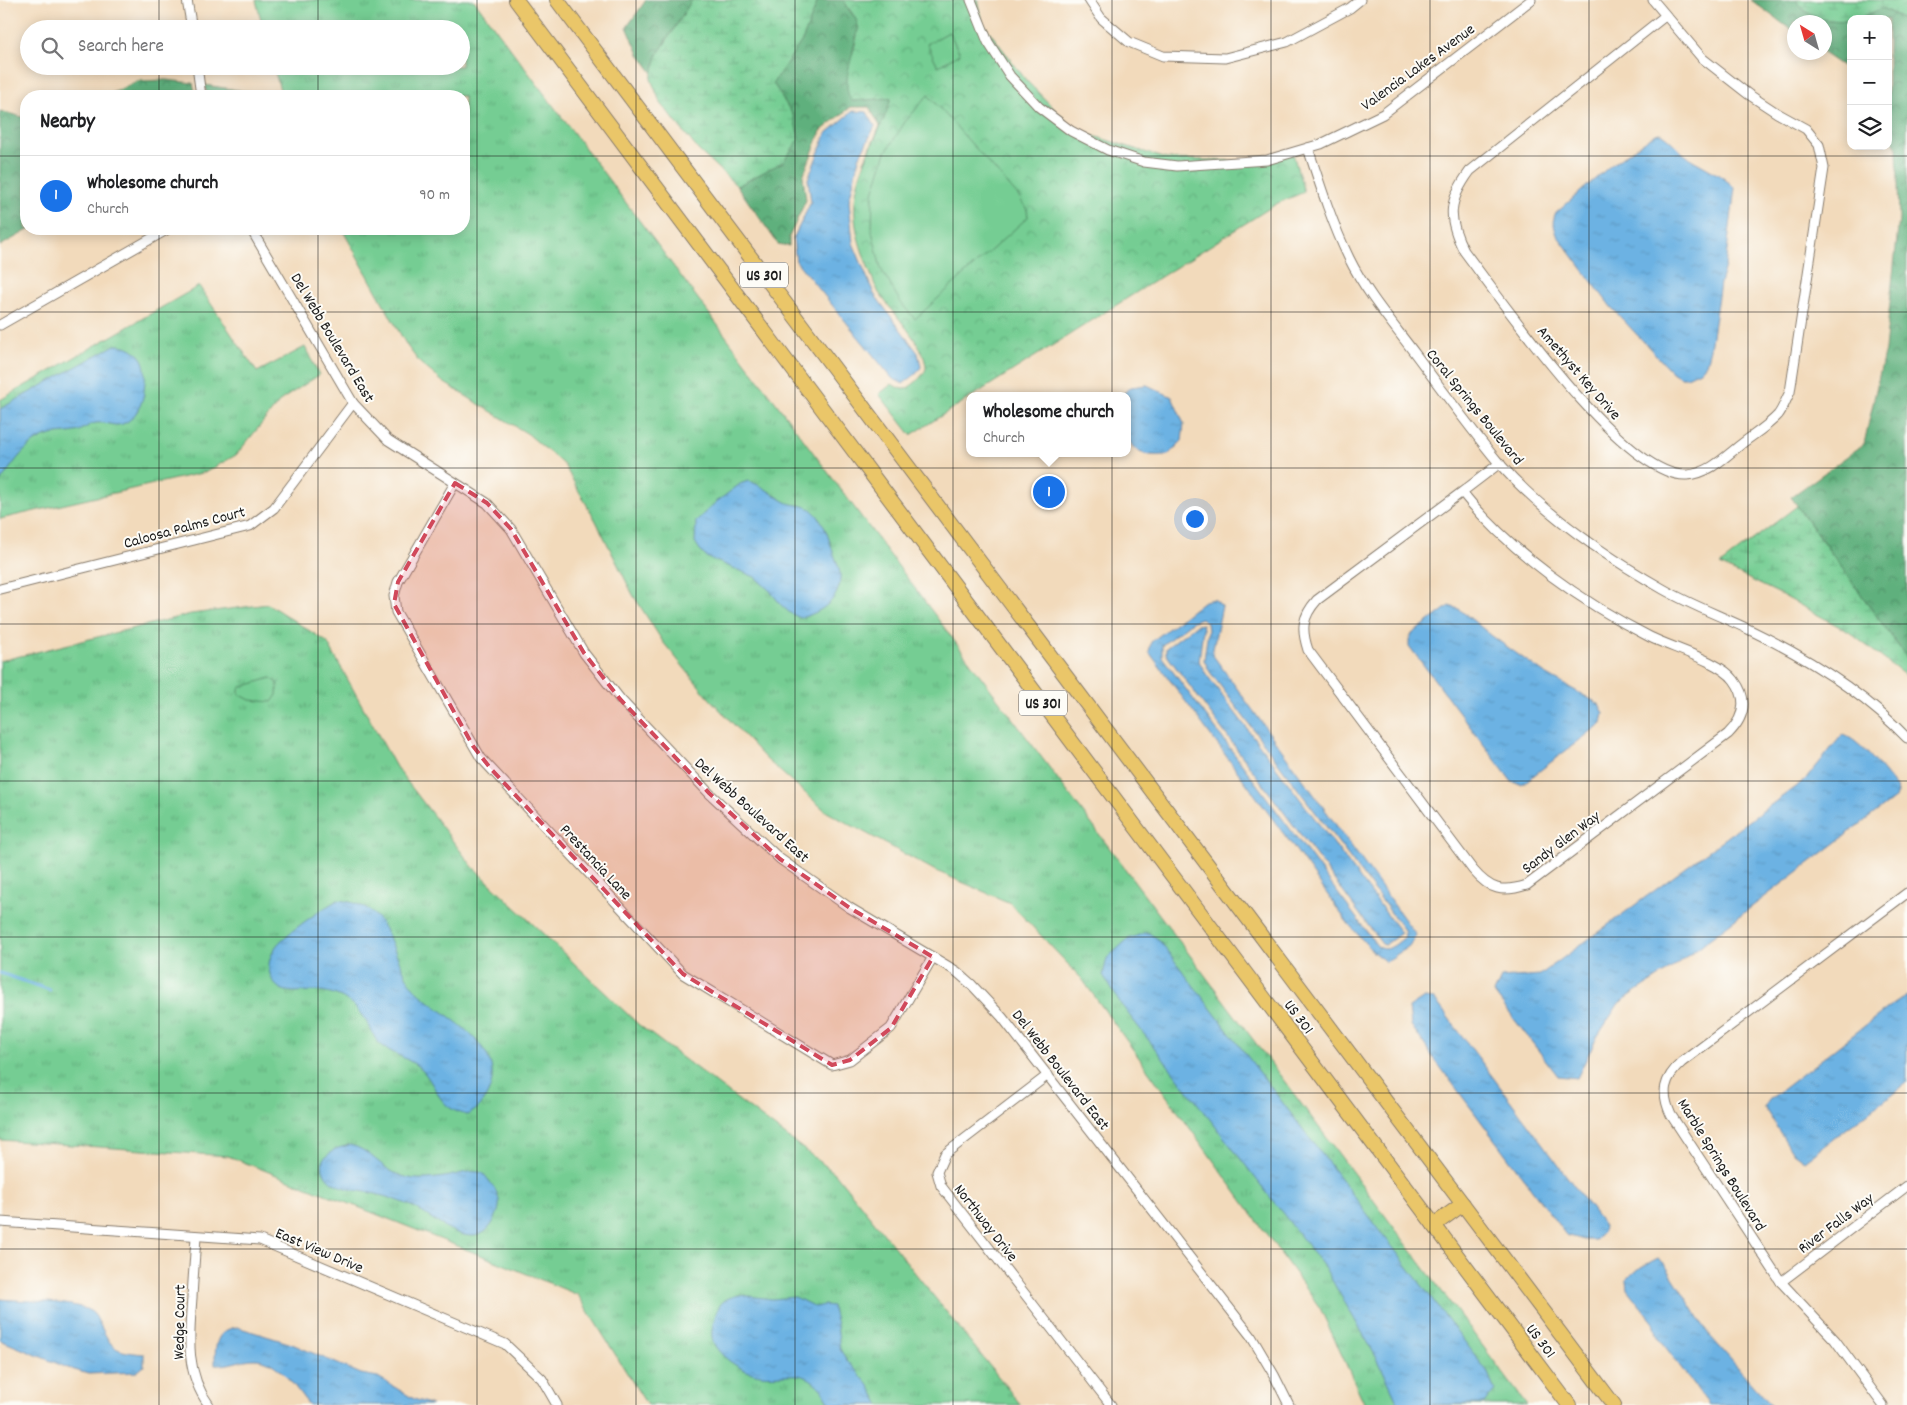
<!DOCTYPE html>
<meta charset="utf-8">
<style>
:root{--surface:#fff;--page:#f6f6f6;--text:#202124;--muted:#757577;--line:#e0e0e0;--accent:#1a73e8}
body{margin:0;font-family:Dekko,sans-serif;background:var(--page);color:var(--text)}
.controls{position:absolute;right:15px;top:15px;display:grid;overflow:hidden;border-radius:10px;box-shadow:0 2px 12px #0003}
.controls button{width:45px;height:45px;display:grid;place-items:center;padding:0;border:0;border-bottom:1px solid var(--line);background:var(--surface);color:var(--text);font:25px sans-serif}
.compass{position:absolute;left:1787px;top:15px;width:45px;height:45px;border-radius:50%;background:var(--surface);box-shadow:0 2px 12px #0003;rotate:323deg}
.you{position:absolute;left:1194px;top:518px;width:18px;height:18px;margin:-12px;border:4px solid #fff;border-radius:50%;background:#1a73e8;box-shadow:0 0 0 8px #1a73e833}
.badge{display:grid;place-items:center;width:32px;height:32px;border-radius:50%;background:var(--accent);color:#fff;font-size:16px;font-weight:700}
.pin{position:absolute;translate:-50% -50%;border:2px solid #fff;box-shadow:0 1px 5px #0006}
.popup{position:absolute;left:966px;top:392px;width:165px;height:65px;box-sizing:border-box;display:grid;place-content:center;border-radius:10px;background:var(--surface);filter:drop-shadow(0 1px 4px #0005);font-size:16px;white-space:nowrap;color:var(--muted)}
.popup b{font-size:19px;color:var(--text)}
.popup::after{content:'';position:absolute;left:50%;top:100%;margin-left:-10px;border:10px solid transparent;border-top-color:var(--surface)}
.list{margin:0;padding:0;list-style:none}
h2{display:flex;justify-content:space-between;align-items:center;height:65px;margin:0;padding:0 20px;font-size:21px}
h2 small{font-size:16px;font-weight:400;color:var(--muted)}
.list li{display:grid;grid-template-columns:32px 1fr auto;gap:15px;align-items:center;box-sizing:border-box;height:80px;padding:0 20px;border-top:1px solid var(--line)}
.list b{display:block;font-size:19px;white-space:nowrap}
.list p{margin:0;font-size:16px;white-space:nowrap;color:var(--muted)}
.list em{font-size:16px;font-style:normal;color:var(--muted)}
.icon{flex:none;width:28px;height:28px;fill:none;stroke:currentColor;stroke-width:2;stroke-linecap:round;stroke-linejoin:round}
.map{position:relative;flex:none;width:1907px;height:1405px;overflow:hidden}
.search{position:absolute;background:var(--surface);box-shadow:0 2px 12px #0003;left:20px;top:20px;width:450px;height:55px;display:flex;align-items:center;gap:12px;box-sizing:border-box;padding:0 18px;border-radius:28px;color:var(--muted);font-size:19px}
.panel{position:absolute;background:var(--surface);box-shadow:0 2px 12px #0003;left:20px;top:90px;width:450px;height:145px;border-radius:20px}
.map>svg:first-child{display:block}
.grass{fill:url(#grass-tufts);stroke:#487458}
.forest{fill:url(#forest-crowns);stroke:#3e664c}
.wetland{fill:url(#wetland-marsh);stroke:#487458}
.park{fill:url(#park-crowns);stroke:#487458}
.garden{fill:#74cd93;stroke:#487458}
.water{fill:url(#water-ripples);stroke:#446780;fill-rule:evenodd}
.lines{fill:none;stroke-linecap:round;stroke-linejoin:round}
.stream{stroke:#6cb2e3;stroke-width:3}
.minor-casing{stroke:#877b6c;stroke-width:11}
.primary-casing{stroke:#877b6c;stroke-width:16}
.minor{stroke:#fff;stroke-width:9}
.primary{stroke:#eac669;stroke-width:14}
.marked{fill:#d1495b;fill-opacity:0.2;stroke:#d1495b;stroke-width:4;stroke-dasharray:10 6;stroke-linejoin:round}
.grid{fill:none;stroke:#1c1c1c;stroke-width:1;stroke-opacity:0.55}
.labels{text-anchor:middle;stroke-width:4;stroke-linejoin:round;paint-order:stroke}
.shield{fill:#fdfcf7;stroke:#605f5e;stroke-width:1}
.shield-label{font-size:15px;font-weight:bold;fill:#1c1c1c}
.street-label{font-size:16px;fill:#1c1c1c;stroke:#fdfcf7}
</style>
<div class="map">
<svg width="1907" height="1405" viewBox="0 0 1907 1405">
<defs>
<pattern id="grass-tufts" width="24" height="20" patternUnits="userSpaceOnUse" patternTransform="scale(1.25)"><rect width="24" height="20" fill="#74cd93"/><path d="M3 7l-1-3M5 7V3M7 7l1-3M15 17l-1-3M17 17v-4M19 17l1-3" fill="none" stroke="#64af7e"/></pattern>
<pattern id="forest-crowns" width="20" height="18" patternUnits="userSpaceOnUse" patternTransform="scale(1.25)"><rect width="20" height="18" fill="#5fb07d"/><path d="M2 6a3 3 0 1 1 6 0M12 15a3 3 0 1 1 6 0" fill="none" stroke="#4e8e66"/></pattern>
<pattern id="wetland-marsh" width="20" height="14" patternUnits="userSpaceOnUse" patternTransform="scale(1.25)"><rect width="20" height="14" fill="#74cd93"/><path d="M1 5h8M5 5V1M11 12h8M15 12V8" fill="none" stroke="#64af7e"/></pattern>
<pattern id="park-crowns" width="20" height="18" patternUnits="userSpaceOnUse" patternTransform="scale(1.25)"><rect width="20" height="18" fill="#74cd93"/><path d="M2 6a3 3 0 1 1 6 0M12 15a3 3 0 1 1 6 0" fill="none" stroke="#64af7e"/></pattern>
<pattern id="water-ripples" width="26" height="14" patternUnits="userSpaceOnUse" patternTransform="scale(1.25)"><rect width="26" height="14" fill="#6cb2e3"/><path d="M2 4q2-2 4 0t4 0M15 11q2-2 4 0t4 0" fill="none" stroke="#5d98c2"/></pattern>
</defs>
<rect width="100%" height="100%" fill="#fdfcf7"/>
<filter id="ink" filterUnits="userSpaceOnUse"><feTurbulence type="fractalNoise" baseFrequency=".02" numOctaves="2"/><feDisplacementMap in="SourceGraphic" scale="10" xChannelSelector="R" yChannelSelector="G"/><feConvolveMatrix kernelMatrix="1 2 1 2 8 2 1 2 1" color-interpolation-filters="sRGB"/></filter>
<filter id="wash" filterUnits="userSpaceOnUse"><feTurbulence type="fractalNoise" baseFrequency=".0096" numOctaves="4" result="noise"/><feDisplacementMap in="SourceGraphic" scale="20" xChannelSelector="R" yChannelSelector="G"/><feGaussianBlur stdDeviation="1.12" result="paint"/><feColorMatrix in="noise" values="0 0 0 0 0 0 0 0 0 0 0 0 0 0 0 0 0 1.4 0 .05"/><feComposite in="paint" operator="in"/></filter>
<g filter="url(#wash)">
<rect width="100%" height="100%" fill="#f2dabb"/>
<g class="grass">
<path d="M256,0H474L1527,1405H1365L1320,1308L1082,979L1010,903L934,870L827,812L766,759L709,698L663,642L633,595L596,521L564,465L528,434L443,382L420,363L407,346L342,229H464V96H282L273,66H461V29H263Z"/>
<path d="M199,286L257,372L305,347L319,375L281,400L236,455L206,472L0,519V400Z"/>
<path d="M268,604L327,642L396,767L472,866L639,1025L835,1173L1021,1405H647L578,1295L493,1260L228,1156L0,1140V661L191,614Z"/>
</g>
<g class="forest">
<path d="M646,0H692L657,56L653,73L639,54L627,27Z"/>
<path d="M818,0H844L847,7L856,19L858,28L847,80L853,101L891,98L886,118L864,162L880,126L869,107H851L821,131L803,176L806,200L789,237V246L778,244L737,186L783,162L794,117L773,83L803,39Z"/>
<path d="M1751,0H1796C1811,22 1827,20 1851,21V74L1848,70L1823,53L1824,22H1794V32Z"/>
<path d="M1882,8L1902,18H1907V658L1791,497L1864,444L1885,349L1899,219L1897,147L1888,133V19H1858Z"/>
<path d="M166,80L193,83L196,96H106L137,81Z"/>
<path d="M205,85L277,96H207Z"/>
<path d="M0,111L26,118V229H30L0,246Z"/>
</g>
<g class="wetland">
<path d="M692,0H818L803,39L773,83L794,117L799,139L783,162L737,186L699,151L660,102L651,79L657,56Z"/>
<path d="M1796,0H1907V18H1902L1882,8L1858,19H1851V21C1827,20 1811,22 1796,0Z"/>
<path d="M1797,506L1907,658V677L1849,632L1780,594L1720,565Z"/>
</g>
<path class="park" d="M844,0H978L983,23L1026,80L1075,130L1167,159L1249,161L1292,150L1304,192L1276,204L911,435L879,394L892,384C895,386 900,389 903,389C909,390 927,373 926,367C925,345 892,312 879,293C875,287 873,279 870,272C861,249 853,228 855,202C857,165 882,133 891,98L852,101C838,83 857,49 858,28C858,17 848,10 844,0Z"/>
<g class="garden">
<path d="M949,32L960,54L938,66L927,44Z"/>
<path d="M928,95L1019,197L1027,210L1028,217L915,319L901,303L881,269L872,231L873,193L886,152L905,122Z"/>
<path d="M271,678L278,683L277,695L272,702L250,700L239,694V690L241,687Z"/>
</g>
<g class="water">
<path d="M853,111L867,112L875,126L859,158L849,201L853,243L874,294L918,353L921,367L916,374L903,384L892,378L796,261L793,239L811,202L808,179L826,134Z"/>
<path d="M1660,133C1671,139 1678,150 1688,157C1704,167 1721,174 1735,188L1725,266L1720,283L1710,349L1706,364L1700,371L1687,377H1680L1672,372L1611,307L1557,235L1553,222L1555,214L1610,166L1655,134Z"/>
<path d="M115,345C127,344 138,351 143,361C147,371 145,380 144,391C143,405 132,426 115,425C108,424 103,422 96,423C88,424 83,431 75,432C62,434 50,433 38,440C22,449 11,467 0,482V409Z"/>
<path d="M1147,385L1172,397L1184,424L1182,441L1168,455C1161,455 1151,456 1145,454C1120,448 1128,415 1128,396H1120L1131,387Z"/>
<path d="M748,481C763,485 774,496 788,503C796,506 806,504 813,511C824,520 829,539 833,552C836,560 839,566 840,574C842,599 821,613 800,618L790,613L782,606L770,591L755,577L706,557L702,553L695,542L696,521L715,503L740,484Z"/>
<path d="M1214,599L1222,606L1212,654L1416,935L1409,946L1386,962L1373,952L1347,922L1295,849L1149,652L1151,642L1204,601ZM1201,618L1207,623L1208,630L1204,660L1210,672L1404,930L1405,937C1397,943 1388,953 1378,947L1162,657V645L1193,621Z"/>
<path d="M1449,606L1459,609L1492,636L1544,673L1599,704L1604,713L1602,723L1525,782L1521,784L1512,782L1409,646V640L1412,634Z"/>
<path d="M1202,624L1203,629L1199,661L1206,674L1401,933L1385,945L1382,944L1166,654V648L1196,625Z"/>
<path d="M1842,735C1859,737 1885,775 1897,788L1898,793L1896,797L1666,972L1619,1003L1597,1037L1577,1078L1558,1076L1494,993L1501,978L1540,975L1548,969L1806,779Z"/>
<path d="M338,900C383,905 385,931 402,967C405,973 408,981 413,987C438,1015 508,1043 489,1091C484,1103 479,1109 467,1115C438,1108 439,1090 423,1071C411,1058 391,1055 378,1042C374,1038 372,1031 369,1026C365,1019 359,1011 353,1005C345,998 336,994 326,992C305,987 276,1004 269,970C268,961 272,952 277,945C286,934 324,907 338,900Z"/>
<path d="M1147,932L1158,939L1487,1371L1495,1390L1484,1404L1399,1405L1379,1362L1325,1268L1123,1007L1103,975L1107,958L1128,939Z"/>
<path d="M1907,996V1083L1804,1161L1793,1153L1764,1107L1770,1099L1897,1001Z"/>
<path d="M1424,998L1434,999L1439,1005L1598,1218L1604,1226L1603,1233L1595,1240H1584L1566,1235L1432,1056L1411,1025L1409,1008Z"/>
<path d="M349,1145C370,1148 381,1170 402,1176C416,1181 430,1179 444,1177C457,1175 470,1169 483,1173C498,1192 506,1201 492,1224C488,1230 482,1235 474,1236C451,1237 429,1214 409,1205C398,1200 387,1197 376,1194C363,1191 344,1190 332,1182C324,1176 321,1168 323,1159L335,1149Z"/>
<path d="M1658,1258L1664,1263L1710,1336L1771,1405H1709L1658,1337L1654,1323L1627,1289L1626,1280L1641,1267Z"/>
<path d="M740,1295L772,1299L795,1297L815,1307L825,1305L832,1306L837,1325L840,1349L846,1359L868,1384L880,1405H831C825,1394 819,1383 806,1377C796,1372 773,1377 761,1375C744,1373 714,1355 712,1337C711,1329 714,1319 717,1311C721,1300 729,1297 740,1295Z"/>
<path d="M0,1299C21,1301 71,1301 88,1310C93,1312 96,1316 98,1321C113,1349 111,1351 144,1354V1366L137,1372L88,1374L68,1368L0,1340Z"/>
<path d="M237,1327L292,1344L361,1374L378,1377L414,1399L432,1405H309C295,1388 278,1358 254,1359C241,1359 229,1366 215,1365C215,1347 215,1330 237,1327Z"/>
</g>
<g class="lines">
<path class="stream" d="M0,973L50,990"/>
</g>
</g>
<g filter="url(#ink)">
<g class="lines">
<defs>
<g id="minor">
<path d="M187,0L192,29"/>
<path d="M971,0L988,42L1010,76L1039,107L1071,131L1108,150L1144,162L1177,166L1267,160L1321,144L1383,114L1531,0"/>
<path d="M1089,0L1101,18L1129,42L1163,56L1225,58L1287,42L1350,8L1360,0"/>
<path d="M1653,0L1702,58L1748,94L1777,113L1806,129L1819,145L1824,168L1790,392C1786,399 1783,409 1778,415C1767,427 1751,436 1739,446C1724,458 1708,474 1687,475C1625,479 1501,300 1464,251C1447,218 1448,201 1470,171L1665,16"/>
<path d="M197,66L201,96"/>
<path d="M1308,148C1320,185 1332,223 1349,258C1366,293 1393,324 1416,355C1443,391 1469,427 1498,462C1542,512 1605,556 1663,589C1691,605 1721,616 1750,630C1806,657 1863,692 1907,738"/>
<path d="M251,229L353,403L388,440L487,503L511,529L584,653L620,699L709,793L780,859L850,908L956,971L972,985L1002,1017L1251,1336L1274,1375L1289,1405"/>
<path d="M0,325L168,229"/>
<path d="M455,483L398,582L394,596L396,612L481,758L683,974L832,1065L850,1060L891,1028L933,957"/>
<path d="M1462,492L1317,600C1302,617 1301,629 1308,650L1473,870C1490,890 1502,893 1527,885L1728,734C1744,718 1749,700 1734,680C1720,661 1672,648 1650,637C1583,603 1509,551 1462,492L1500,463"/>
<path d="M0,589L250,526L274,508L353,403"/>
<path d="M1048,1075L945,1154L937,1172L941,1186L1111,1405"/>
<path d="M0,1222L260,1240L505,1344L542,1379L557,1405"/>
<path d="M196,1236C195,1257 193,1277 192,1298C189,1336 185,1373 209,1405"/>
<path d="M1781,1282L1907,1186"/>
<path d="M1883,1405L1835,1340L1781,1282L1671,1115C1661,1093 1663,1079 1682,1062L1907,893"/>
</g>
<g id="primary">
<path d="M516,0L1569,1405"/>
<path d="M557,0L1614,1405"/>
<path d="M1434,1225L1463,1204"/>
</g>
</defs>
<use href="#minor" class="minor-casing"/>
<use href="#primary" class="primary-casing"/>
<use href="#minor" class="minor"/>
<use href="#primary" class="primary"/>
</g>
</g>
<path class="marked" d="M455,483L487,503L511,529L584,653L620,699L709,793L780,859L850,908L933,957L891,1028L850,1060L832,1065L683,974L491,769L473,746L394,604L398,582Z"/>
<path class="grid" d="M159,0V29M318,0V29M477,0V1405M636,0V1405M795,0V1405M953,0V1405M1112,0V1405M1271,0V1405M1430,0V1405M1589,0V1405M1748,0V1405M159,66V96M318,66V96M0,156H26M464,156H1907M159,229V1405M318,229V1405M0,312H1907M0,468H1907M0,624H1907M0,781H1907M0,937H1907M0,1093H1907M0,1249H1907"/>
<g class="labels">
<g class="shield">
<rect x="740" y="262.5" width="48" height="25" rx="4"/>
<rect x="1019" y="690.5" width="48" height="25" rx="4"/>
</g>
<g class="shield-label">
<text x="764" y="280">US 301</text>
<text x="1043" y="708">US 301</text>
</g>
<g class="street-label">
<text transform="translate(1417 66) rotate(-36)" y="6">Valencia Lakes Avenue</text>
<text transform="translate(334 337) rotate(59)" y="6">Del Webb Boulevard East</text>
<text transform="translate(1580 372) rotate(49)" y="6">Amethyst Key Drive</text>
<text transform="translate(1476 406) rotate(51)" y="6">Coral Springs Boulevard</text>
<text transform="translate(184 526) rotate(-15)" y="6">Caloosa Palms Court</text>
<text transform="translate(753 809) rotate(42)" y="6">Del Webb Boulevard East</text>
<text transform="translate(1560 841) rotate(-37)" y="6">Sandy Glen Way</text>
<text transform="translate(597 861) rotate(47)" y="6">Prestancia Lane</text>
<text transform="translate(1300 1016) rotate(53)" y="6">US 301</text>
<text transform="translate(1062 1069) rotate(52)" y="6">Del Webb Boulevard East</text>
<text transform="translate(1723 1164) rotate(58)" y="6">Marble Springs Boulevard</text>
<text transform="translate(987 1222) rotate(52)" y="6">Northway Drive</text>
<text transform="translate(1835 1222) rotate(-37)" y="6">River Falls Way</text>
<text transform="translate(320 1249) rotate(23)" y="6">East View Drive</text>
<text transform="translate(178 1322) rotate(-89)" y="6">Wedge Court</text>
<text transform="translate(1542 1340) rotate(53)" y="6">US 301</text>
</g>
</g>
</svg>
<div class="controls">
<button>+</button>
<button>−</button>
<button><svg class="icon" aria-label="layers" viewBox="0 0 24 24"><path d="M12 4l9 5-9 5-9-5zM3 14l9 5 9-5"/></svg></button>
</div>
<svg class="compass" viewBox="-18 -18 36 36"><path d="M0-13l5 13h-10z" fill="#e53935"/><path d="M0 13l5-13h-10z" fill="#757577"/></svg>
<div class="you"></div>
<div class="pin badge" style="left:1049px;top:492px">1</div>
<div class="popup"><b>Wholesome church</b>Church</div>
<div class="search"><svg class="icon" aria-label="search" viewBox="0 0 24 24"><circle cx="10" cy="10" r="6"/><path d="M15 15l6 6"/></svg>Search here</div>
<section class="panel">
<h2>Nearby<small></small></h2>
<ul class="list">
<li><span class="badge">1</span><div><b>Wholesome church</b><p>Church</p></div><em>90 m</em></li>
</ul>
</section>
</div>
